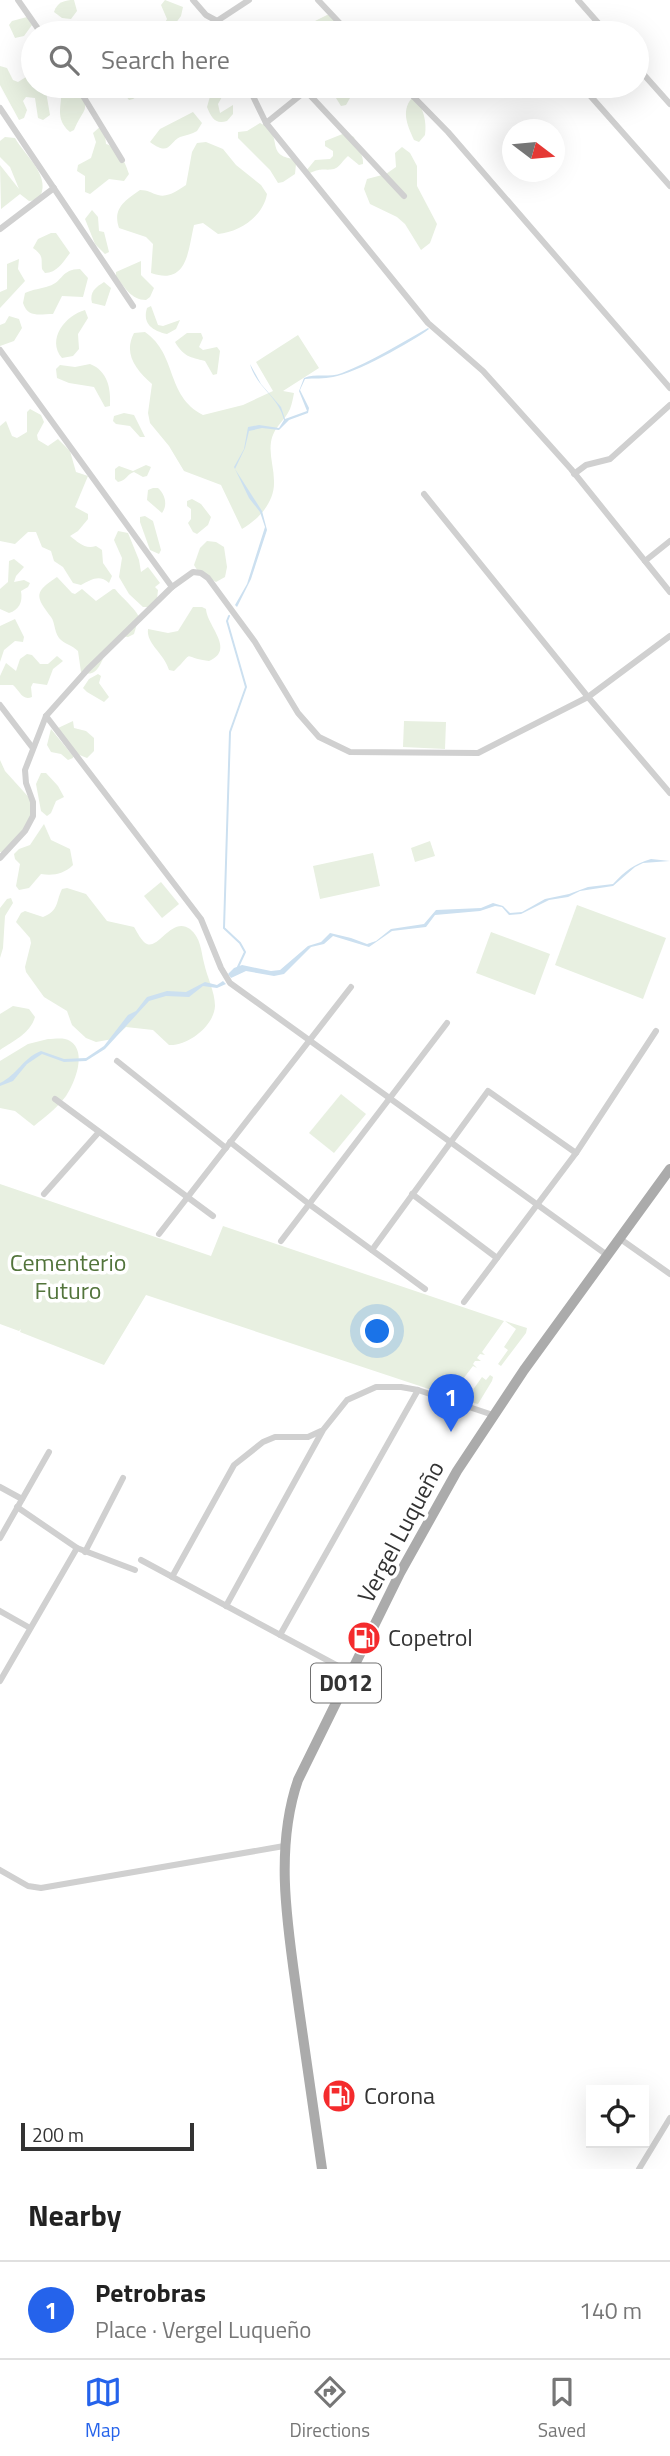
<!DOCTYPE html>
<meta charset="utf-8">
<style>
:root{--surface:#fff;--page:#f6f6f6;--text:#222;--muted:#767676;--line:#e0e0e0;--accent:#2563eb}
body{margin:0;font-family:"Titillium Web",sans-serif;background:var(--page);color:var(--text)}
.controls{position:absolute;right:21px;bottom:21px;display:grid;overflow:hidden;border-radius:0px;box-shadow:0 7px 28px #0002}
.controls button{width:63px;height:63px;display:grid;place-items:center;padding:0;border:0;border-bottom:2px solid var(--line);background:var(--surface);color:var(--text);font:35px sans-serif}
.compass{position:absolute;left:502px;top:119px;width:63px;height:63px;border-radius:50%;background:var(--surface);box-shadow:0 7px 28px #0002;rotate:106deg}
.scale{position:absolute;left:21px;bottom:18px;width:173px;box-sizing:border-box;padding-left:7px;border:4px solid #333;border-top:0;font-size:19px;line-height:24px;white-space:nowrap;color:#333;-webkit-text-stroke:5px #fff;paint-order:stroke}
.you{position:absolute;left:378px;top:1332px;width:24px;height:24px;margin:-18px;border:5px solid #fff;border-radius:50%;background:#1a73e8;box-shadow:0 0 0 10px #1a73e833}
.badge{display:grid;place-items:center;width:46px;height:46px;border-radius:50%;background:var(--accent);color:#fff;font-size:23px;font-weight:700}
.pin{position:absolute;translate:-50% -58px;filter:drop-shadow(0 2px 4px #0008)}
.pin::after{content:'';position:absolute;top:37px;width:24px;height:21px;background:inherit;clip-path:polygon(0 0,100% 0,50% 100%)}
.list{margin:0;padding:0;list-style:none}
h2{display:flex;justify-content:space-between;align-items:center;height:91px;margin:0;padding:0 28px;font-size:30px}
h2 small{font-size:23px;font-weight:400;color:var(--muted)}
.list li{display:grid;grid-template-columns:46px 1fr auto;gap:21px;align-items:center;box-sizing:border-box;height:98px;padding:0 28px;border-top:2px solid var(--line)}
.list b{display:block;font-size:26px;white-space:nowrap}
.list p{margin:0;font-size:23px;white-space:nowrap;color:var(--muted)}
.list em{font-size:23px;font-style:normal;color:var(--muted)}
.icon{flex:none;width:38px;height:38px;fill:none;stroke:currentColor;stroke-width:2;stroke-linecap:round;stroke-linejoin:round}
.map{position:relative;flex:none;width:670px;height:2169px;overflow:hidden}
.search{position:absolute;background:var(--surface);box-shadow:0 7px 28px #0002;left:21px;right:21px;top:21px;height:77px;display:flex;align-items:center;gap:18px;box-sizing:border-box;padding:0 24px;border-radius:38px;color:var(--muted);font-size:26px}
.sheet{height:189px;background:var(--surface)}
nav{display:flex;justify-content:space-around;align-items:center;box-sizing:border-box;height:98px;border-top:2px solid var(--line);background:var(--surface);font-size:19px;color:var(--muted)}
nav a{display:grid;justify-items:center;gap:4px}
nav .on{color:var(--accent)}
.map>svg:first-child{display:block}
.green{fill:#e8f0e1}
.water{fill:#cce0f0}
.lines{fill:none;stroke-linecap:round;stroke-linejoin:round}
.stream{stroke:#cce0f0;stroke-width:2}
.minor{stroke:#d0d0d0;stroke-width:6}
.primary{stroke:#ababab;stroke-width:10}
.labels{text-anchor:middle;stroke-width:7;stroke-linejoin:round;paint-order:stroke}
.shield{fill:#fff;stroke:#707070;stroke-width:2}
.shield-label{font-size:23px;font-weight:bold;fill:#333}
.park-label{font-size:24px;fill:#52743b;stroke:#fff}
.street-label{font-size:24px;fill:#333;stroke:#fff}
.poi-label{font-size:24px;fill:#333;stroke:#fff;text-anchor:start}
</style>
<div class="map">
<svg width="670" height="2169" viewBox="0 0 670 2169">
<rect width="100%" height="100%" fill="#fff"/>
<g class="green">
<path d="M74,0L77,11L71,19L62,18L54,12C57,2 65,0 74,0Z"/>
<path d="M165,0L183,7L181,16L175,24L180,33H159L167,19L161,5Z"/>
<path d="M327,15H332L339,25L334,33H321L310,27L313,22Z"/>
<path d="M27,17L32,25L24,36L15,38L9,25L12,21Z"/>
<path d="M33,65V86H45L50,115L43,120L38,118L35,98L26,97L23,101L27,110L24,118L19,120L0,85V66L7,68L13,80L18,82L26,77L27,67Z"/>
<path d="M60,86H79C90,114 85,105 74,130L70,132C52,117 65,101 60,86Z"/>
<path d="M128,86H171L173,90L171,94L144,91L133,99L129,100L126,96Z"/>
<path d="M213,86H228L218,104L220,113L233,105V114L227,121C215,125 211,117 207,107Z"/>
<path d="M345,86H375L354,91L346,105L341,106L336,98L339,90Z"/>
<path d="M414,96C423,107 427,121 425,135L419,142L414,140C407,125 400,109 414,96Z"/>
<path d="M193,112L202,123L197,131C192,134 186,135 180,137C169,142 170,157 150,142L160,129Z"/>
<path d="M260,123C286,135 263,156 295,159L296,164L295,174L283,182L278,183L270,170L238,138V132L247,131Z"/>
<path d="M101,126L105,135L106,144C119,148 125,162 129,174L124,181L109,179L90,194L85,192V176L77,171L78,165L91,158L96,142L93,133Z"/>
<path d="M345,133L354,137C356,147 364,154 363,164L359,165L348,156C343,160 340,167 334,169C324,171 323,167 310,173L306,171L315,160L330,159L333,156V151L325,146V141Z"/>
<path d="M5,137L15,138C25,156 54,178 38,200L29,201L20,194L1,209L0,165L19,189L10,167L0,157V141Z"/>
<path d="M206,142L223,149L236,165L261,185L267,194C263,217 239,232 218,234L203,223L194,225C188,250 188,286 151,273L153,244L146,237L119,228C112,208 126,200 140,190C148,190 151,193 158,195C168,198 178,190 186,185L192,152L197,143Z"/>
<path d="M402,147L410,153L417,166V186L437,224L430,243L421,250L405,224L397,217L370,204L364,189L367,179L386,174L396,167L395,153Z"/>
<path d="M92,210L98,217L99,231L104,232L109,252L105,254L95,244L85,219Z"/>
<path d="M51,233H56L70,253C64,261 57,273 45,273L42,269C41,258 44,256 33,248L38,239Z"/>
<path d="M19,259L18,269L25,281L0,308V292L7,289V264Z"/>
<path d="M141,261V275L154,288L150,297L146,300C131,300 125,287 116,277V272Z"/>
<path d="M80,269L88,278L83,297L62,296L53,314C39,314 28,318 23,303L25,293C33,289 41,289 49,286C63,282 61,269 80,269Z"/>
<path d="M104,282L111,288L105,306L92,303C89,292 96,287 104,282Z"/>
<path d="M151,306L158,325L163,326L180,320L176,329L167,334C153,331 142,324 147,308Z"/>
<path d="M85,310L88,318L78,334L79,349L73,356L62,358C46,339 66,315 85,310Z"/>
<path d="M9,316L19,319L22,328L14,341L0,346V325L5,323Z"/>
<path d="M145,332C178,355 165,395 203,415L243,405L273,391L256,362L298,335L319,368L283,391L294,393C293,398 292,404 290,409C284,422 274,426 271,442C269,455 274,468 274,481C275,502 259,519 242,529L221,485L184,471L169,446L150,423L148,413L152,384C136,370 123,354 134,333Z"/>
<path d="M187,333H201L203,338L199,347L203,350L217,347L220,351L217,374L213,375L205,361C190,357 184,357 175,342Z"/>
<path d="M90,364C108,371 111,389 110,406L105,407L94,387L69,383L57,378L56,369L60,365L75,367Z"/>
<path d="M30,409L41,415L44,422L37,435L38,440L48,446L58,439L70,451L76,472L88,476L75,507L88,514V519L78,531L70,536C78,542 85,550 96,546L102,550L103,563L112,576L109,583C99,574 91,580 81,585L73,583L63,567L54,561L51,551L42,547L36,532H28L15,544L0,541V426L6,421L12,436L17,438L27,432V412Z"/>
<path d="M124,413L134,415L145,437H140L130,426L116,424L113,421L114,416Z"/>
<path d="M146,465L151,467L147,476L143,477L134,472C127,474 126,481 118,482L115,479V469L119,466L133,471Z"/>
<path d="M153,488H158C165,494 168,505 162,513L147,500L148,490Z"/>
<path d="M192,499L201,504L211,517L208,525L197,534L193,532L188,523L191,519V509L187,506V501Z"/>
<path d="M145,516L153,521L161,550L159,554L150,550L140,522V517Z"/>
<path d="M118,531L128,533L139,560L141,572L148,567L160,583L155,587L158,590L157,599L152,607H143L129,594L119,577L122,558L114,540Z"/>
<path d="M207,541L216,542L224,547L227,567L225,577L216,582L199,573L194,565L200,548Z"/>
<path d="M14,559L24,567L16,576L14,582L24,580L30,583L28,587L21,591C23,602 19,610 9,613L0,609V589L8,582L9,561Z"/>
<path d="M57,577L72,593L75,594L82,589L96,601L113,589H115C123,599 134,607 139,617L134,634L128,637L120,636C116,640 112,645 108,650C100,661 99,679 81,672L78,651C72,645 64,644 59,638C54,631 55,622 51,617C35,596 34,592 57,577Z"/>
<path d="M193,607H202L206,609C207,626 236,650 209,661C179,657 197,649 174,671L169,670C164,653 146,644 148,629L168,633L178,631Z"/>
<path d="M15,619L24,637L23,642L15,641L4,650L0,662V626Z"/>
<path d="M27,654L32,655L40,664H48L57,656L63,661L53,669L47,685L33,683L31,687L32,697C22,701 20,691 13,685H0V676L6,663L16,671L20,659Z"/>
<path d="M98,674L101,676L99,683L109,697L104,702L87,692L83,688L89,679Z"/>
<path d="M73,721L74,728L86,731L94,738V751L87,758L77,754L58,728Z"/>
<path d="M404,721L446,722L445,749L403,747Z"/>
<path d="M51,729L73,756V758L68,760L61,754L51,752L47,745Z"/>
<path d="M0,760L5,771L33,802L28,827L5,852H0Z"/>
<path d="M41,773H46L58,786L64,797L56,801L51,813L47,816L41,811L36,784Z"/>
<path d="M44,824L51,840L70,849L73,865C64,874 53,876 41,874L29,888L19,890L16,886L20,864L15,859L14,854L19,849L30,845Z"/>
<path d="M430,841L435,856L415,862L411,848Z"/>
<path d="M373,853L380,886L320,899L313,866Z"/>
<path d="M161,882L179,904L162,918L144,896Z"/>
<path d="M67,888L86,894L107,921L134,927C137,932 142,942 147,944C159,949 172,916 190,929C201,938 201,951 204,963C207,977 215,992 215,1006C214,1026 188,1046 169,1045L153,1030L126,1027L113,1039L96,1042L86,1038L72,1025L67,1011L44,997L26,972L25,967L31,943L30,938L16,922L21,913L25,911L43,917C59,911 56,901 62,889Z"/>
<path d="M11,898L13,903L5,916L3,948L0,958V908L7,899Z"/>
<path d="M577,905L666,938L643,999L555,965Z"/>
<path d="M491,932L550,954L535,995L476,973Z"/>
<path d="M13,1006L29,1009L35,1017C30,1034 13,1041 0,1050V1014Z"/>
<path d="M48,1039C55,1039 64,1037 70,1041C88,1052 74,1084 66,1096C57,1108 45,1117 34,1126L15,1111L0,1108V1061L28,1044Z"/>
<path d="M341,1094L366,1114L334,1153L309,1133Z"/>
<path d="M0,1184L211,1256L223,1226L504,1321L482,1352L485,1355L480,1354L477,1358L481,1361H475L473,1364L477,1368L473,1366L453,1392L465,1401L146,1295L104,1365L20,1332L21,1329L19,1331L0,1324Z"/>
<path d="M505,1321L527,1328L526,1333L501,1366L498,1364L508,1350L504,1347L516,1329Z"/>
<path d="M490,1375L493,1377L492,1381L478,1404L465,1401L482,1377L486,1380Z"/>
</g>
<g class="water">
<path d="M428,328L429,329C412,342 354,374 333,377C324,379 314,378 305,379L300,390L309,408L308,413L289,420L279,430L262,428L249,431L245,448L235,469L262,511L267,530L251,579L237,607L235,605L247,584L265,527L260,512L249,498L234,467L244,449L248,427L259,425L279,428L284,420C279,397 256,387 250,364L261,384L281,407L285,419L307,411L299,391L304,378C315,373 330,378 342,373C372,361 400,344 428,328Z"/>
<path d="M651,859L670,861L643,863L635,867L613,886L580,891L568,897L549,900L521,914L509,915L502,907L495,906L480,911L435,915L426,927L392,931L369,947L333,936L324,944L311,947L284,974L274,976L246,971L231,978L228,974L234,968L242,965L271,971L280,970L308,946L321,942L330,933L351,938L367,944L376,941L391,929L424,924L436,910L481,908L493,903L503,906L510,913L522,912L545,899L569,894L588,887L613,884C625,871 634,864 651,859Z"/>
<path d="M223,981L226,984L217,988L203,986L189,997L166,996L149,1001L105,1049L86,1061L64,1062L42,1054L27,1064L13,1081L0,1086V1083C17,1075 23,1058 41,1051L64,1059L86,1058L104,1046L128,1015L136,1011L147,997L167,991L186,992L205,982L217,985Z"/>
</g>
<g class="lines">
<path class="stream" d="M229,616L227,621L246,687L230,732L224,928L240,943L245,952L238,967"/>
<g class="minor">
<path d="M18,0L41,33"/>
<path d="M193,0L206,15L217,21"/>
<path d="M318,0L349,33"/>
<path d="M578,0L607,33"/>
<path d="M222,33L217,21L249,0"/>
<path d="M637,67L670,104"/>
<path d="M77,86L122,160"/>
<path d="M248,86L266,123L428,323L483,371L571,469L670,592"/>
<path d="M403,86L448,132L670,388"/>
<path d="M306,91L404,196"/>
<path d="M586,91L670,186"/>
<path d="M0,108L133,306"/>
<path d="M266,123L312,86"/>
<path d="M0,229L54,188"/>
<path d="M0,350L172,587"/>
<path d="M574,474L586,465L610,459L670,405"/>
<path d="M424,494L588,697L670,793"/>
<path d="M645,561L670,541"/>
<path d="M0,705L32,747"/>
<path d="M46,716L201,919L221,968L230,983L607,1255"/>
<path d="M0,858L25,831L33,816V802L26,783L25,770L46,716L88,669L172,587L193,572L201,573L208,578L255,642L298,713L319,737L350,752L478,753L588,697L670,636"/>
<path d="M117,1061L226,1148"/>
<path d="M55,1099L213,1216"/>
<path d="M230,1142L309,1204L425,1289"/>
<path d="M44,1194L99,1132"/>
<path d="M412,1194L497,1258"/>
<path d="M159,1234L351,987"/>
<path d="M619,1238L670,1274"/>
<path d="M281,1241L447,1023"/>
<path d="M372,1250L488,1091L576,1153"/>
<path d="M464,1302L576,1153L656,1031"/>
<path d="M0,1487L22,1499"/>
<path d="M17,1507L77,1548L135,1570"/>
<path d="M0,1538L49,1452"/>
<path d="M85,1552L123,1478"/>
<path d="M141,1560L351,1673"/>
<path d="M172,1577L234,1465L263,1442L275,1437H308L321,1431"/>
<path d="M226,1606L323,1430L347,1400L376,1387H401L418,1390L493,1415"/>
<path d="M0,1611L30,1628"/>
<path d="M280,1635L418,1390"/>
<path d="M0,1681L77,1548"/>
<path d="M0,1870L28,1886L41,1888L284,1846"/>
<path d="M639,2169L670,2118"/>
</g>
<path class="primary" d="M322,2169C314,2116 307,2062 299,2009C289,1934 273,1853 298,1780L400,1573L457,1471L524,1370L670,1169"/>
</g>
<defs>
<symbol id="fuel-disc" viewBox="-11 -11 22 22"><circle r="9.5" fill="#f42b2d" stroke="#fff"/><path d="M-5.5-6h7V0h2V4h1.3V-2.5L3-4.5l.8-.8L6-3V5H2.5V1h-1V6h-7ZM-4.2-4.7v3.2H.2V-4.7Z" fill="#fff"/></symbol>
</defs>
<g fill-rule="evenodd">
<use href="#fuel-disc" x="345" y="1619" width="38" height="38"/>
<use href="#fuel-disc" x="320" y="2077" width="38" height="38"/>
</g>
<g class="labels">
<rect class="shield" x="311" y="1663.5" width="70" height="39" rx="5"/>
<g class="shield-label">
<text x="346" y="1691">D012</text>
</g>
<g class="park-label">
<text x="68" y="1271">Cementerio<tspan x="68" dy="28">Futuro</tspan></text>
</g>
<g class="street-label">
<text transform="translate(401 1532) rotate(-62)" y="8">Vergel Luqueño</text>
</g>
<g class="poi-label">
<text x="388" y="1646">Copetrol</text>
<text x="364" y="2104">Corona</text>
</g>
</g>
</svg>
<div class="controls">
<button><svg class="icon" aria-label="locate" viewBox="0 0 24 24"><circle cx="12" cy="12" r="6"/><path d="M12 2v4M12 18v4M2 12h4M18 12h4"/></svg></button>
</div>
<svg class="compass" viewBox="-18 -18 36 36"><path d="M0-13l5 13h-10z" fill="#e53935"/><path d="M0 13l5-13h-10z" fill="#767676"/></svg>
<div class="scale">200 m</div>
<div class="you"></div>
<div class="pin badge" style="left:451px;top:1432px">1</div>
<div class="search"><svg class="icon" aria-label="search" viewBox="0 0 24 24"><circle cx="10" cy="10" r="6"/><path d="M15 15l6 6"/></svg>Search here</div>
</div>
<section class="sheet">
<h2>Nearby<small></small></h2>
<ul class="list">
<li><span class="badge">1</span><div><b>Petrobras</b><p>Place · Vergel Luqueño</p></div><em>140 m</em></li>
</ul>
</section>
<nav>
<a class="on"><svg class="icon" aria-label="map" viewBox="0 0 24 24"><path d="M3 6l6-2 6 2 6-2v14l-6 2-6-2-6 2zM9 4v14M15 6v14"/></svg>Map</a>
<a><svg class="icon" aria-label="directions" viewBox="0 0 24 24"><path d="M12 3l9 9-9 9-9-9zM9 14v-3h6M13 9l2 2-2 2"/></svg>Directions</a>
<a><svg class="icon" aria-label="saved" viewBox="0 0 24 24"><path d="M7 4h10v16l-5-4-5 4z"/></svg>Saved</a>
</nav>
